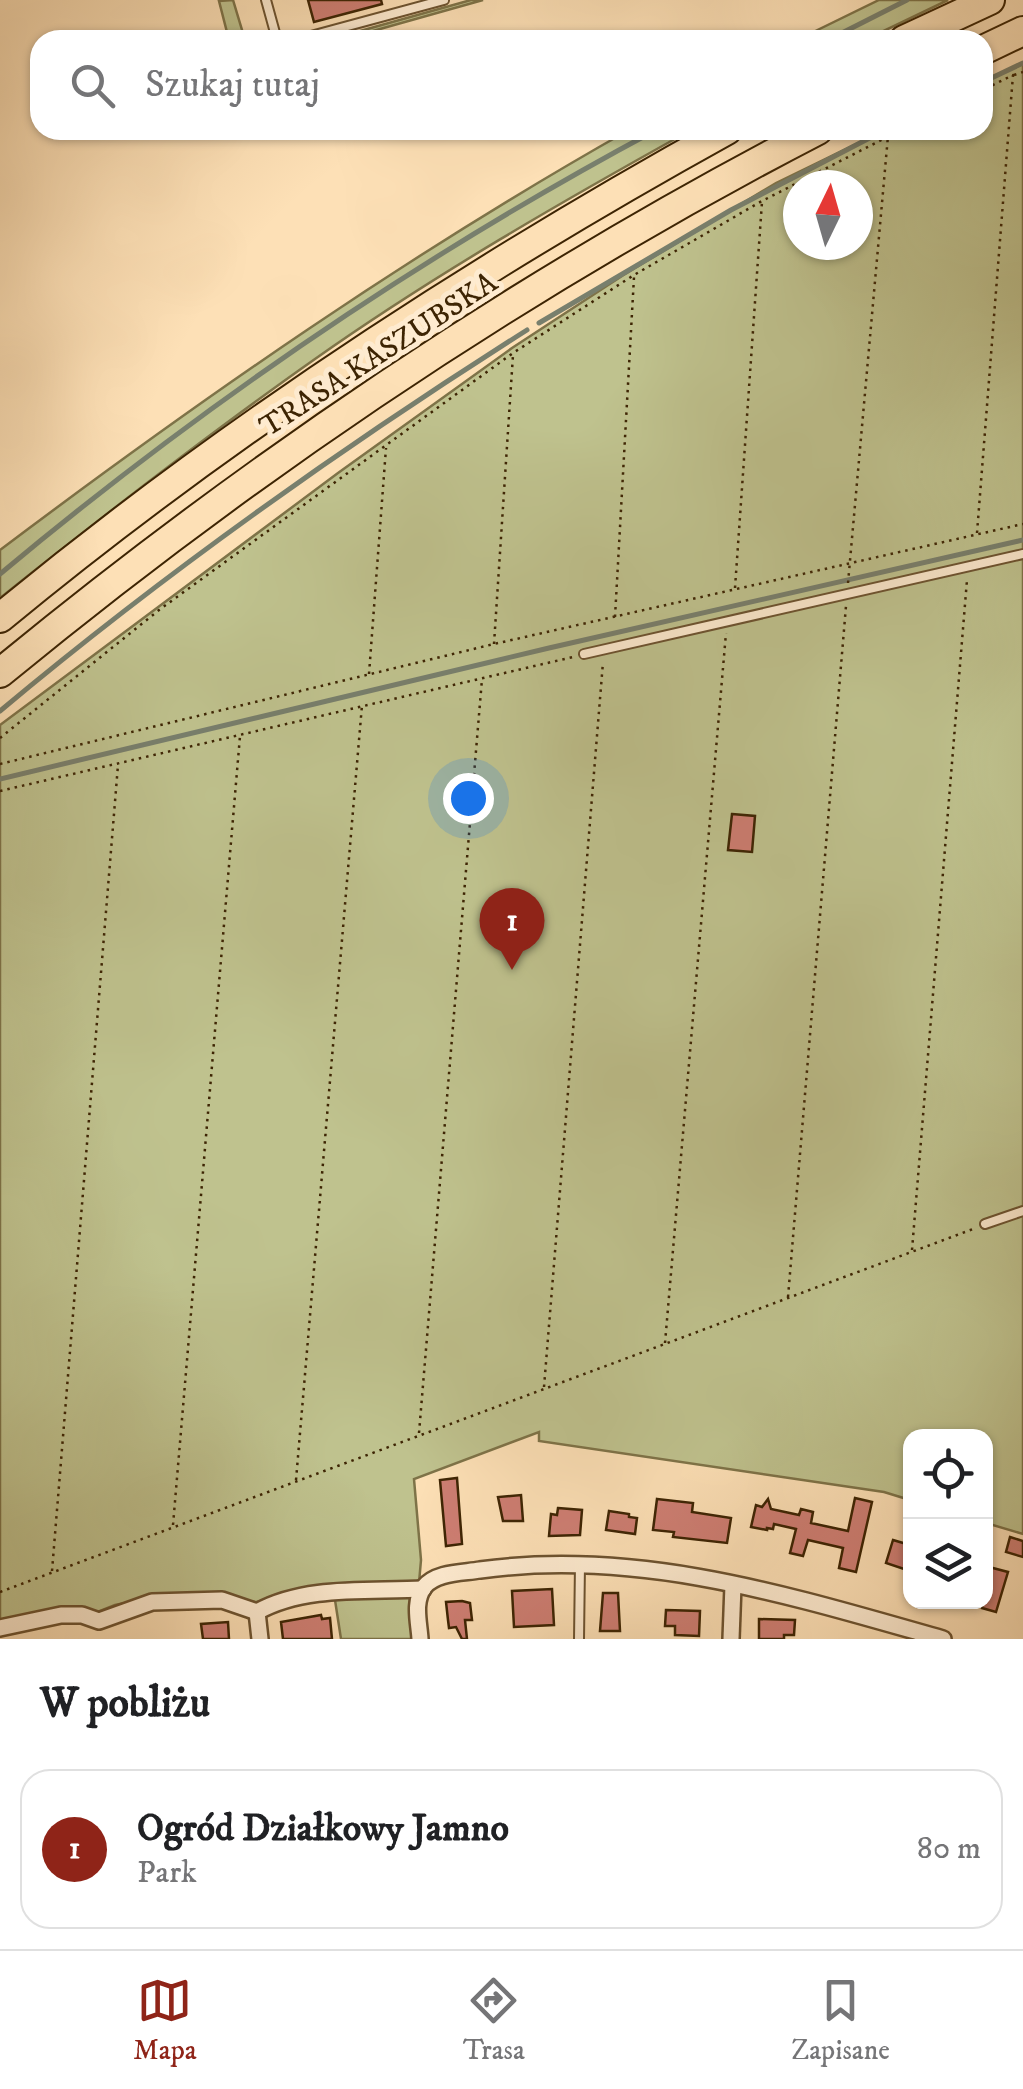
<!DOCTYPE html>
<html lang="pl">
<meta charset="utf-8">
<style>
:root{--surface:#fff;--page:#f2f2f2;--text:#202124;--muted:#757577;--line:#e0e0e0;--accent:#8f2418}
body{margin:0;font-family:"IM FELL DW Pica",serif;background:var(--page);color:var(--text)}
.controls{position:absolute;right:30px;bottom:30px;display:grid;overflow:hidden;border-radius:20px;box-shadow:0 2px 8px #0004}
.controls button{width:90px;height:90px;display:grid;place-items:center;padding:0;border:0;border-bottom:2px solid var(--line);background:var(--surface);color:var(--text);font:50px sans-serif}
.compass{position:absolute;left:783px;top:170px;width:90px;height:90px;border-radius:50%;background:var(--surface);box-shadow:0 2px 8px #0004;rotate:5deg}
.you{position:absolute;left:468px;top:798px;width:35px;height:35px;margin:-25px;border:8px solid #fff;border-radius:50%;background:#1a73e8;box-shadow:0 0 0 15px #1a73e833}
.badge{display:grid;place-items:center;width:65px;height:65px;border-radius:50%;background:var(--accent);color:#fff;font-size:32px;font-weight:700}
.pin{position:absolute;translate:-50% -82px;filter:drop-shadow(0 2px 5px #0008)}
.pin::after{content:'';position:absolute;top:52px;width:35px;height:30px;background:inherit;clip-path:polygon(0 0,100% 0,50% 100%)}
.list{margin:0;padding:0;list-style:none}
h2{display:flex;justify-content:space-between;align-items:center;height:130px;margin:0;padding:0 40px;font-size:42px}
h2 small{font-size:32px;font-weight:400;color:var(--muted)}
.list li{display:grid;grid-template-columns:65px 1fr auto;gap:30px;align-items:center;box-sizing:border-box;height:160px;margin:0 20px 20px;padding:0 20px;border:2px solid var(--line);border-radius:30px}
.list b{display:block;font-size:38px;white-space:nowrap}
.list p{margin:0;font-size:32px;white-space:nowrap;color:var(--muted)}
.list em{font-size:32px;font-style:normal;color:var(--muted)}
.icon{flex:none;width:55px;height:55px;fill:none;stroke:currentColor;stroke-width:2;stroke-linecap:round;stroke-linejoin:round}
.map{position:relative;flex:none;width:1023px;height:1639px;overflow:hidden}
.search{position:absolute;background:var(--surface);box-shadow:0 2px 8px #0004;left:30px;right:30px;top:30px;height:110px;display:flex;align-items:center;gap:25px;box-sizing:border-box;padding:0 35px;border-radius:30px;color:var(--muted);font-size:38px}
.sheet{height:310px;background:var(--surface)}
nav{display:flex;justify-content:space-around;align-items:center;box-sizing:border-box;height:140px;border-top:2px solid var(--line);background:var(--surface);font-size:28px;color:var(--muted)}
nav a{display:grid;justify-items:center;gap:5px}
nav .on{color:var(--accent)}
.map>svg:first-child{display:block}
.green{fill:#bfc28e;stroke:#7e7348;stroke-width:2.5;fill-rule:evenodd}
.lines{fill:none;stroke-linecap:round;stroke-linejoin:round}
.stream{stroke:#787f6d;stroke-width:5}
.building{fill:#ce7e73;stroke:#3d2403;stroke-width:2.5}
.service-casing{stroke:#6d5330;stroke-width:12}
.minor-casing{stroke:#6d5330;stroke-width:20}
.motorway-casing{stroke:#3d2403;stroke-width:32}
.path{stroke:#3d2403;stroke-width:2.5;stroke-dasharray:2.5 5;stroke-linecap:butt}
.service{stroke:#feebd0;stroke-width:8}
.minor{stroke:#feebd0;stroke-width:15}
.motorway{stroke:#fde0b6;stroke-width:28}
.labels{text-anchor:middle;stroke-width:10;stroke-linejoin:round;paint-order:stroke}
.street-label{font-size:30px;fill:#3d2403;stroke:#feebd0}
</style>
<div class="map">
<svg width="1023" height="1639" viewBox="0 0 1023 1639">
<rect width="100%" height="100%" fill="#fde0b6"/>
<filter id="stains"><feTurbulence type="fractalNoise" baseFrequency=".002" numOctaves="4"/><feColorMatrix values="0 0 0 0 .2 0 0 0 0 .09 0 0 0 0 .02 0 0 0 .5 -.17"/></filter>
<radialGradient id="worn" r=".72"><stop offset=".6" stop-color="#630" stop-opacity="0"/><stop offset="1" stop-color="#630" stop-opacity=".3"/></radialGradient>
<g class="green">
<path d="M233,0L245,40H229L219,1Z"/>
<path d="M471,0H483L341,40H328Z"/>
<path d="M879,0H948L865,40H797Z"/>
<path d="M1023,64V1534L986,1523V1436H910V1500L884,1492L539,1441V1432L414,1479L421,1560L414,1639H341L333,1587L300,1589L257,1602L151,1598L115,1605L95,1613L0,1625V725L338,473L512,348L622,276L776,183L885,130H983V82ZM798,185H858V245H798Z"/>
<path d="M629,130H691C563,201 434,275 315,359C207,435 103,516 0,598V550C202,398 409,254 629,130Z"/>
</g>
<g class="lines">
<g class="stream">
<path d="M828,40L907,0"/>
<path d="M983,82L1023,63"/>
<path d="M539,323L731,210L885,130"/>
<path d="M0,574C202,405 424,254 656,130"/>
<path d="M0,711C166,572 344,446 527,330"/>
<path d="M0,779L549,648L1023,540"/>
</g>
</g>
<g class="building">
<path d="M308,0H381L382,4L314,22Z"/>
<path d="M732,814L755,816L752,852L728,850Z"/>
<path d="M457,1478L462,1544L446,1546L440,1480Z"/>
<path d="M521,1495L523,1521H503L498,1497Z"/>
<path d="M855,1498L872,1502L856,1572L839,1568L843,1548L808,1540L803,1556L790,1553L796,1529L774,1524L773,1529L767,1528V1530L751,1527L756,1505L762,1507L768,1499L771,1509L799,1515L801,1509L813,1512L811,1523L848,1531Z"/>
<path d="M657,1499L693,1503L692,1512L731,1518L727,1543L673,1537L674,1532L653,1530Z"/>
<path d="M558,1508L582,1510L580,1535L549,1536L551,1514L557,1515Z"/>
<path d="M609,1511L629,1514V1517L637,1518L635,1534L606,1530Z"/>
<path d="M1010,1537L1023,1541V1557L1006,1552Z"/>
<path d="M893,1540L910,1545V1571L886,1563Z"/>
<path d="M989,1567L1008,1572L996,1612L982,1608Z"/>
<path d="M552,1589L554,1625L514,1627L512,1591Z"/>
<path d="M603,1593H618L620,1631H600Z"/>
<path d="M462,1601L470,1603L472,1620H465L467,1639H462L456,1627L449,1628L448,1620L446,1602Z"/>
<path d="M666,1610L700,1611L699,1636L675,1635V1626H665Z"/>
<path d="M321,1615L322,1619L330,1618L332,1639H283L281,1622Z"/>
<path d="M759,1619L795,1620L794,1635H784V1639H759Z"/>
<path d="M228,1622L229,1639H203L201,1624Z"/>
</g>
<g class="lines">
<defs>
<g id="service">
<path d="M266,0L277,40"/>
<path d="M296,40L444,0"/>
<path d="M584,654L1023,554"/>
<path d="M985,1224L1023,1211"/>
<path d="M579,1639L580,1564"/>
</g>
<g id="minor">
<path d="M257,1612L260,1639"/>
<path d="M0,1628L61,1615H82L99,1621L152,1602L222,1600L257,1612C305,1585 369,1592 423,1589"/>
<path d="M420,1639C419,1622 413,1602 424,1587C436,1572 462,1573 480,1570C639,1548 791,1596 943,1639"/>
<path d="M731,1639L733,1585"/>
</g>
<g id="motorway">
<path d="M904,40L990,0"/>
<path d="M983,50L1023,31"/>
<path d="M0,618C226,431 470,272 727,130"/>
<path d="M0,673C254,464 526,281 818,130"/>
</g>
</defs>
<use href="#service" class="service-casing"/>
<use href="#minor" class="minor-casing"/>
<use href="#motorway" class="motorway-casing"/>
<g class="path">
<path d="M1014,75L1023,72"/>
<path d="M977,533L1013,75L983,90"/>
<path d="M848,583L888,136"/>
<path d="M735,588L762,202"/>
<path d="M615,617L634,277"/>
<path d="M494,644L513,355"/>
<path d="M369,674L386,448"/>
<path d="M0,738L159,610L513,353L634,275L762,201L901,130"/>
<path d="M0,764L494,644L1023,524"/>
<path d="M0,791L573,657"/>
<path d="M912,1250L967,580"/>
<path d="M788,1297L846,606"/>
<path d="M665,1343L726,633"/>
<path d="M544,1387L603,662"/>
<path d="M419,1433L482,679"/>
<path d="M296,1480L362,705"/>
<path d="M173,1525L240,736"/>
<path d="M52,1571L118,765"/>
<path d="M0,1592L973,1229"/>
</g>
<use href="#service" class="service"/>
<use href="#minor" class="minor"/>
<use href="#motorway" class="motorway"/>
</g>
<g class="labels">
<g class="street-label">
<text transform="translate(378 354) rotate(-33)" y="10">TRASA KASZUBSKA</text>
</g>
</g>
<rect width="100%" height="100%" filter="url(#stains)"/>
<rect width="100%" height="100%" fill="url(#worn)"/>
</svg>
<div class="controls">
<button><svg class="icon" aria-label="locate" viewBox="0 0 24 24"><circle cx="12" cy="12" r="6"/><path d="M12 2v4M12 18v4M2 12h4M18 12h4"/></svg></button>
<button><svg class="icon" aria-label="layers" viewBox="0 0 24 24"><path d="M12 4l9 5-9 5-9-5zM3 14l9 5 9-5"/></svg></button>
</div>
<svg class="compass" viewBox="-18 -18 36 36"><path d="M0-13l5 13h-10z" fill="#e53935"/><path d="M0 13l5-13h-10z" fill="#757577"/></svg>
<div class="you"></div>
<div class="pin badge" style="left:512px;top:970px">1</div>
<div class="search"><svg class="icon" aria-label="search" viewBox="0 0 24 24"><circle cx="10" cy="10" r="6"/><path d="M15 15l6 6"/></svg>Szukaj tutaj</div>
</div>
<section class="sheet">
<h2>W pobliżu<small></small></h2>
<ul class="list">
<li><span class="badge">1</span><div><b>Ogród Działkowy Jamno</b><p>Park</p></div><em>80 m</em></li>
</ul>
</section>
<nav>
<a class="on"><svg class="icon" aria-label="map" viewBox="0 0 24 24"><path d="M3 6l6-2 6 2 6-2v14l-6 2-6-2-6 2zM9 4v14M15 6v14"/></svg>Mapa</a>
<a><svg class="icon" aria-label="directions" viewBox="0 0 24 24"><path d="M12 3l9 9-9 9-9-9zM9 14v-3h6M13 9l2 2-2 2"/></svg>Trasa</a>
<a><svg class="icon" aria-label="saved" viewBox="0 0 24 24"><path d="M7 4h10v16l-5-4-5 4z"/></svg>Zapisane</a>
</nav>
